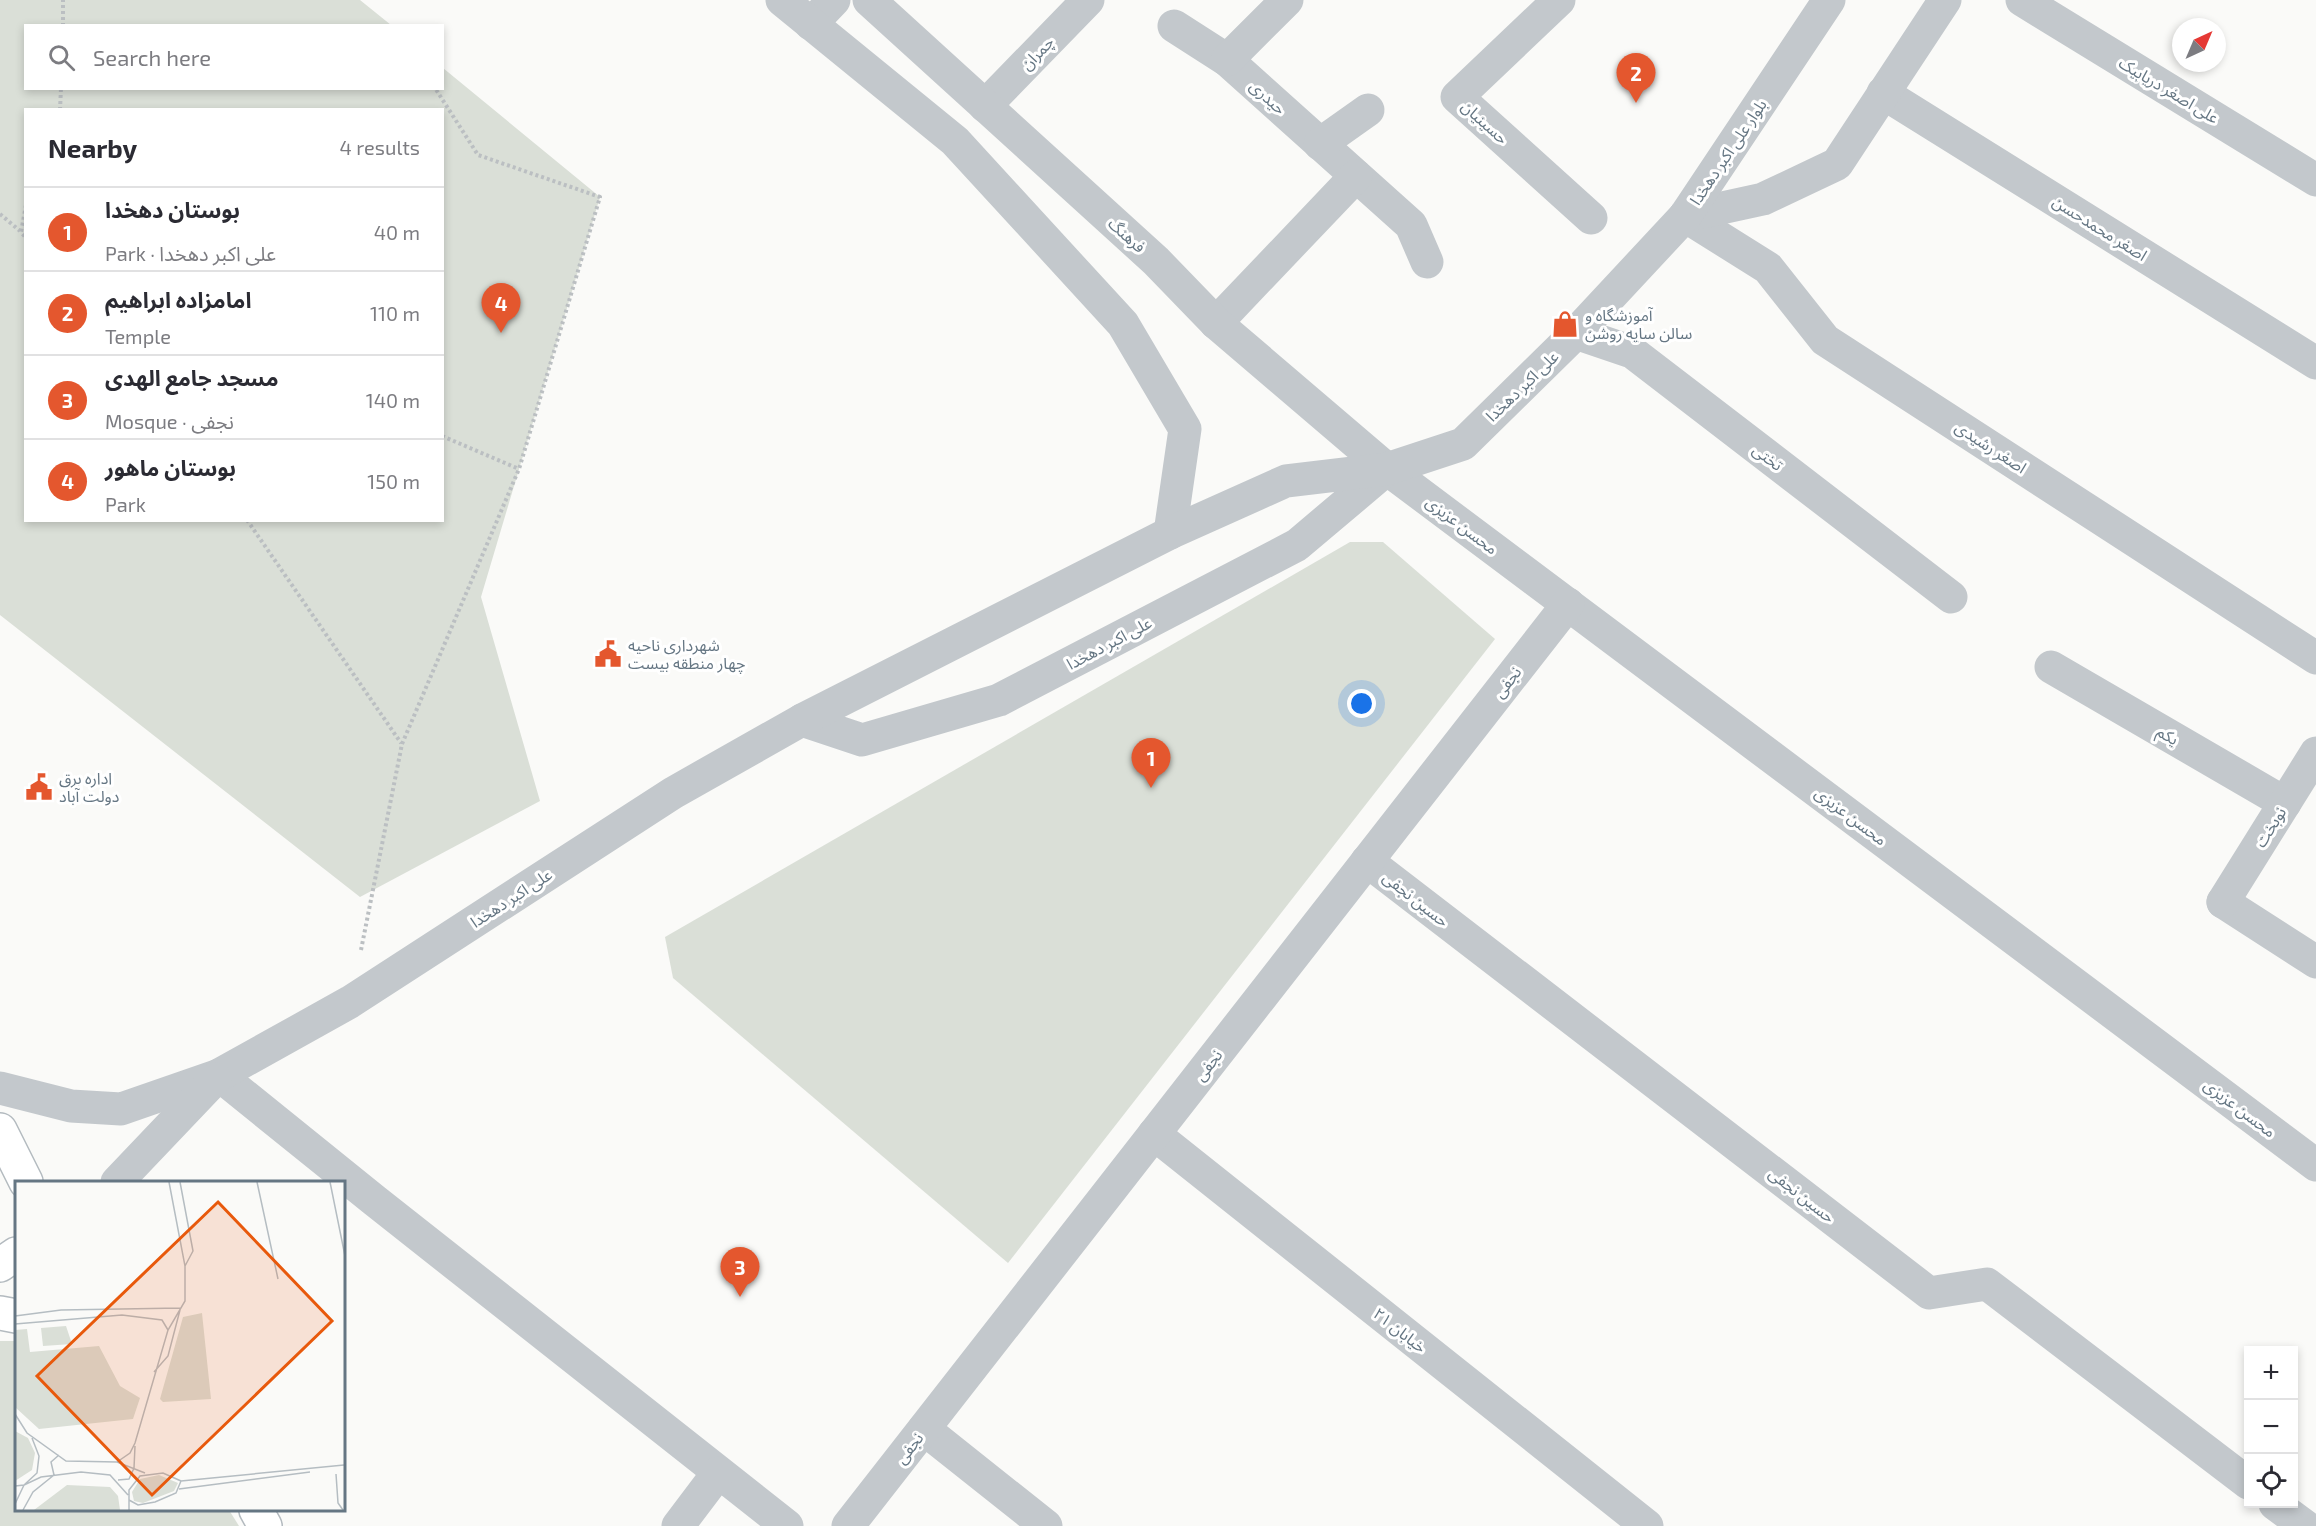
<!DOCTYPE html>
<meta charset="utf-8">
<style>
:root{--surface:#fff;--page:#f7f7f7;--text:#2b2b33;--muted:#7c7c81;--line:#e1e1e2;--accent:#e4572e}
body{margin:0;font-family:"Exo 2","Noto Sans Arabic",sans-serif;background:var(--page);color:var(--text)}
.controls{position:absolute;right:18px;bottom:18px;display:grid;overflow:hidden;border-radius:0px;box-shadow:0 3px 9px #0003}
.controls button{width:54px;height:54px;display:grid;place-items:center;padding:0;border:0;border-bottom:2px solid var(--line);background:var(--surface);color:var(--text);font:30px sans-serif}
.compass{position:absolute;left:2172px;top:18px;width:54px;height:54px;border-radius:50%;background:var(--surface);box-shadow:0 3px 9px #0003;rotate:44deg}
.you{position:absolute;left:1362px;top:704px;width:21px;height:21px;margin:-15px;border:4px solid #fff;border-radius:50%;background:#1a73e8;box-shadow:0 0 0 9px #1a73e833}
.badge{display:grid;place-items:center;width:39px;height:39px;border-radius:50%;background:var(--accent);color:#fff;font-size:20px;font-weight:700}
.pin{position:absolute;translate:-50% -50px;filter:drop-shadow(0 2px 3px #0008)}
.pin::after{content:'';position:absolute;top:32px;width:21px;height:18px;background:inherit;clip-path:polygon(0 0,100% 0,50% 100%)}
.list{margin:0;padding:0;list-style:none}
h2{display:flex;justify-content:space-between;align-items:center;height:78px;margin:0;padding:0 24px;font-size:26px}
h2 small{font-size:20px;font-weight:400;color:var(--muted)}
.list li{display:grid;grid-template-columns:39px 1fr auto;gap:18px;align-items:center;box-sizing:border-box;height:84px;padding:0 24px;border-top:2px solid var(--line)}
.list b{display:block;font-size:22px;white-space:nowrap}
.list p{margin:0;font-size:20px;white-space:nowrap;color:var(--muted)}
.list em{font-size:20px;font-style:normal;color:var(--muted)}
.icon{flex:none;width:33px;height:33px;fill:none;stroke:currentColor;stroke-width:2;stroke-linecap:round;stroke-linejoin:round}
.map{position:relative;flex:none;width:2316px;height:1526px;overflow:hidden}
.search{position:absolute;background:var(--surface);box-shadow:0 3px 9px #0003;left:24px;top:24px;width:420px;height:66px;display:flex;align-items:center;gap:15px;box-sizing:border-box;padding:0 21px;border-radius:0px;color:var(--muted);font-size:22px}
.panel{position:absolute;background:var(--surface);box-shadow:0 3px 9px #0003;left:24px;top:108px;width:420px;height:414px;border-radius:0px}
.map>svg:first-child{display:block}
.green{fill:#dadfd7;fill-rule:evenodd}
.lines{fill:none;stroke-linecap:round;stroke-linejoin:round}
.secondary-casing{stroke:#b3babf;stroke-width:36}
.path{stroke:#bbbfc2;stroke-width:4;stroke-dasharray:3 3;stroke-linecap:butt}
.minor{stroke:#c3c8cc;stroke-width:33}
.tertiary{stroke:#c3c8cc;stroke-width:33}
.secondary{stroke:#fff;stroke-width:33}
.labels{text-anchor:middle;stroke-width:6;stroke-linejoin:round;paint-order:stroke}
.street-label{font-size:16px;fill:#657683;stroke:#fff}
.poi-label{font-size:16px;fill:#657683;stroke:#fff;text-anchor:start}
.inset-road{fill:none;stroke:#b5bdc2;stroke-width:1.5}
.view{fill:#e8590c;fill-opacity:0.15;stroke:#e8590c;stroke-width:3}
.inset-edge{fill:none;stroke:#657683;stroke-width:3}
</style>
<div class="map">
<svg width="2316" height="1526" viewBox="0 0 2316 1526">
<rect width="100%" height="100%" fill="#fafaf8"/>
<g class="green">
<path d="M0,0H360L391,25L26,26V88H442L443,68L600,197L481,597L540,801L360,897L0,615ZM26,110H442V520H26Z"/>
<path d="M1350,542H1383L1495,639L1008,1263L673,978L665,937Z"/>
<path d="M0,1341H16V1510H229L239,1526H0Z"/>
</g>
<g class="lines">
<defs>
<g id="secondary">
<path d="M0,1130L26,1182"/>
<path d="M0,1265L16,1254"/>
<path d="M0,1313L16,1316"/>
<path d="M256,1510L265,1526"/>
</g>
</defs>
<use href="#secondary" class="secondary-casing"/>
<g class="path">
<path d="M63,26V0"/>
<path d="M60,110L61,88"/>
<path d="M26,205L21,232L26,238"/>
<path d="M0,214L20,231"/>
<path d="M442,436L519,469"/>
<path d="M247,520L401,743"/>
<path d="M361,950L402,744L519,469L600,197L478,155L435,88"/>
</g>
<g class="minor">
<path d="M1559,0L1457,97L1591,218"/>
<path d="M2022,0L2316,180"/>
<path d="M811,24L834,0"/>
<path d="M1174,26L1227,60L1411,225L1427,262"/>
<path d="M1227,60L1287,0"/>
<path d="M1883,93L2316,363"/>
<path d="M985,106L1088,0"/>
<path d="M1320,144L1368,110"/>
<path d="M1685,216L1768,268L1825,340L2316,658"/>
<path d="M1216,323L1356,176"/>
<path d="M1576,333L1632,352L1951,597"/>
<path d="M1387,469L2316,1165"/>
<path d="M2051,667L2285,803"/>
<path d="M1367,861L1929,1293L1987,1284L2248,1483"/>
<path d="M2223,902L2316,962"/>
<path d="M219,1075L374,1200L787,1526"/>
<path d="M1154,1134L1647,1526"/>
<path d="M924,1429L1046,1526"/>
<path d="M2275,1504L2305,1526"/>
<path d="M678,1526L718,1473"/>
<path d="M848,1526L1568,604"/>
</g>
<g class="tertiary">
<path d="M782,0L955,141L1123,324L1185,429L1170,533"/>
<path d="M869,0L1156,261L1216,323L1387,469"/>
<path d="M1685,216L1763,199L1837,164L1945,0"/>
<path d="M802,720L862,740L999,700L1297,545L1387,469"/>
<path d="M2223,902L2316,753"/>
<path d="M0,1088L71,1106L121,1109L219,1075L350,1002L673,793L802,720L1170,533L1286,481L1387,469L1463,444L1576,333L1685,216L1829,0"/>
<path d="M117,1182L215,1079"/>
</g>
<use href="#secondary" class="secondary"/>
</g>
<defs>
<symbol id="shop-bare" viewBox="-9 -9 18 18"><path d="M-5-2.5h2.3a2.7 3.5 0 0 1 5.4 0H5L5.5 6h-11ZM-1.5-2.5h3a1.5 2.3 0 0 0-3 0Z" fill="#e4572e" stroke="#fff" stroke-width="2.5" paint-order="stroke"/></symbol>
<symbol id="civic-bare" viewBox="-9 -9 18 18"><path d="M-.6-6.5H3V-4.5H.6V-3L4-1V1h2V6H-6V1h2V-1L-.6-3ZM-1.2 2.5V6h2.4V2.5Z" fill="#e4572e" stroke="#fff" stroke-width="2.5" paint-order="stroke"/></symbol>
</defs>
<g fill-rule="evenodd">
<use href="#shop-bare" x="1546" y="305" width="38" height="38"/>
<use href="#civic-bare" x="589" y="635" width="38" height="38"/>
<use href="#civic-bare" x="20" y="768" width="38" height="38"/>
</g>
<g class="labels">
<g class="street-label">
<text transform="translate(1037 53) rotate(-46)" y="6">چمران</text>
<text transform="translate(2169 90) rotate(31)" y="6">علی اصغر دریابیک</text>
<text transform="translate(1268 97) rotate(42)" y="6">حیدری</text>
<text transform="translate(1485 122) rotate(42)" y="6">حسینیان</text>
<text transform="translate(1728 152) rotate(-56)" y="6">بلوار علی اکبر دهخدا</text>
<text transform="translate(2100 228) rotate(32)" y="6">اصغر محمدحسن</text>
<text transform="translate(1127 235) rotate(42)" y="6">فرهنگ</text>
<text transform="translate(1522 386) rotate(-44)" y="6">علی اکبر دهخدا</text>
<text transform="translate(1991 447) rotate(33)" y="6">اصغر رشیدی</text>
<text transform="translate(1768 457) rotate(37)" y="6">تختی</text>
<text transform="translate(1462 525) rotate(37)" y="6">محسن عزیزی</text>
<text transform="translate(1109 643) rotate(-28)" y="6">علی اکبر دهخدا</text>
<text transform="translate(1507 682) rotate(-52)" y="6">نجفی</text>
<text transform="translate(2168 735) rotate(30)" y="6">یکم</text>
<text transform="translate(1851 816) rotate(37)" y="6">محسن عزیزی</text>
<text transform="translate(2270 827) rotate(-58)" y="6">نوبخت</text>
<text transform="translate(511 898) rotate(-33)" y="6">علی اکبر دهخدا</text>
<text transform="translate(1416 899) rotate(38)" y="6">حسین نجفی</text>
<text transform="translate(1208 1065) rotate(-52)" y="6">نجفی</text>
<text transform="translate(2240 1108) rotate(37)" y="6">محسن عزیزی</text>
<text transform="translate(1802 1195) rotate(38)" y="6">حسین نجفی</text>
<text transform="translate(1400 1330) rotate(38)" y="6">خیابان ۲۱</text>
<text transform="translate(909 1448) rotate(-52)" y="6">نجفی</text>
</g>
<g class="poi-label">
<text x="1585" y="321">آموزشگاه و<tspan x="1585" dy="18">سالن سایه روشن</tspan></text>
<text x="628" y="651">شهرداری ناحیه<tspan x="628" dy="18">چهار منطقه بیست</tspan></text>
<text x="59" y="784">اداره برق<tspan x="59" dy="18">دولت آباد</tspan></text>
</g>
</g>
<g transform="translate(15 1181)">
<rect width="330" height="330" fill="#fafaf8"/>
<path d="M187,132L196,218L148,221L145,218L168,136ZM51,145L57,163L28,165L26,147ZM12,148L15,171L84,165L105,205L125,217L118,238L24,248L0,226V149ZM0,250L13,257L20,272L17,289L0,300ZM144,294L163,302L159,310L128,322L119,320L117,311L125,298ZM52,304L95,306L103,315L105,329H19Z" fill="#dadfd7"/>
<path class="inset-road" d="M165,1L178,70L170,85M242,1L263,98M315,1L330,75M0,135L46,129L166,127M0,143L107,134L147,139L153,149M139,191L153,175L165,129M0,233L12,252L51,280L102,281L130,292M102,281L115,272L120,262L153,149L170,120V85L154,1M119,287L120,265M321,293L323,322L328,329M39,294L36,281L44,274M103,299L114,298L119,287M166,300L329,284M0,305L9,304L22,292L24,275L17,257M164,308L295,291M0,323L9,304L26,296L66,291L95,294L113,314M8,329L18,311L39,294M114,329V309L125,295L148,292L166,300L161,312L140,321L123,324L114,319"/>
<path class="view" d="M203,21L317,140L137,314L22,195Z"/>
<rect width="330" height="330" class="inset-edge"/>
</g>
</svg>
<div class="controls">
<button>+</button>
<button>−</button>
<button><svg class="icon" aria-label="locate" viewBox="0 0 24 24"><circle cx="12" cy="12" r="6"/><path d="M12 2v4M12 18v4M2 12h4M18 12h4"/></svg></button>
</div>
<svg class="compass" viewBox="-18 -18 36 36"><path d="M0-13l5 13h-10z" fill="#e53935"/><path d="M0 13l5-13h-10z" fill="#7c7c81"/></svg>
<div class="you"></div>
<div class="pin badge" style="left:1151px;top:788px">1</div>
<div class="pin badge" style="left:1636px;top:103px">2</div>
<div class="pin badge" style="left:740px;top:1297px">3</div>
<div class="pin badge" style="left:501px;top:333px">4</div>
<div class="search"><svg class="icon" aria-label="search" viewBox="0 0 24 24"><circle cx="10" cy="10" r="6"/><path d="M15 15l6 6"/></svg>Search here</div>
<section class="panel">
<h2>Nearby<small>4 results</small></h2>
<ul class="list">
<li><span class="badge">1</span><div><b>بوستان دهخدا</b><p>Park · علی اکبر دهخدا</p></div><em>40 m</em></li>
<li><span class="badge">2</span><div><b>امامزاده ابراهیم</b><p>Temple</p></div><em>110 m</em></li>
<li><span class="badge">3</span><div><b>مسجد جامع الهدی</b><p>Mosque · نجفی</p></div><em>140 m</em></li>
<li><span class="badge">4</span><div><b>بوستان ماهور</b><p>Park</p></div><em>150 m</em></li>
</ul>
</section>
</div>
